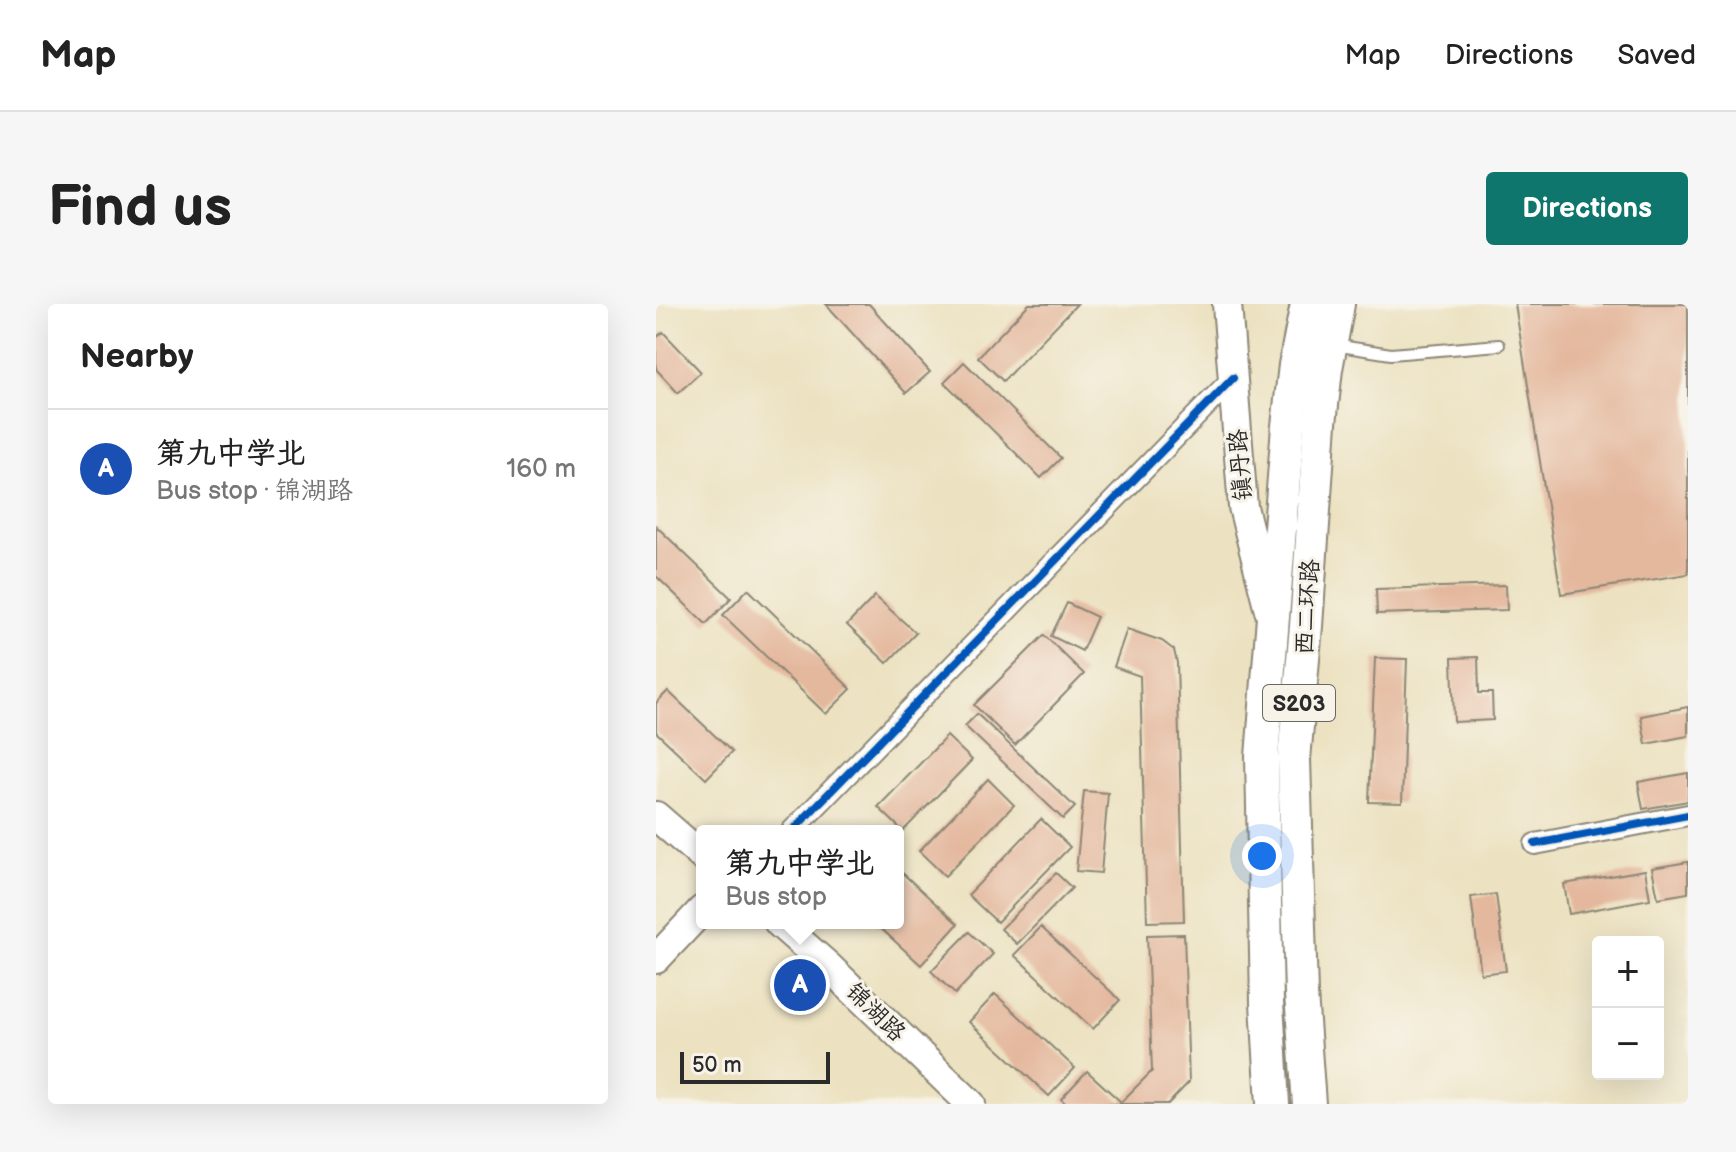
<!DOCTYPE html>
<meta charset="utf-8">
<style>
:root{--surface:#fff;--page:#f6f6f6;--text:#222;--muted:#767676;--line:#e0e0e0;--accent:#0f766e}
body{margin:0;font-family:"Balsamiq Sans","LXGW WenKai TC",sans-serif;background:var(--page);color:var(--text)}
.controls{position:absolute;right:24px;bottom:24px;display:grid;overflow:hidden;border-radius:8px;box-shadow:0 8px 32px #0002}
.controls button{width:72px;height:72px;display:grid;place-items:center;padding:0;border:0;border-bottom:2px solid var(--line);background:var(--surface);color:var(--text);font:40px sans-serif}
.scale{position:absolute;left:24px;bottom:20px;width:150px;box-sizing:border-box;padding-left:8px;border:4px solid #2b2b2b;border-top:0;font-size:22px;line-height:28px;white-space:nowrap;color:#2b2b2b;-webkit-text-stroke:6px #f7f3e8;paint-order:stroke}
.you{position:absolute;left:606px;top:552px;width:28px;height:28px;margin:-20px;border:6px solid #fff;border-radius:50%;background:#1a73e8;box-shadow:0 0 0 12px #1a73e833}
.badge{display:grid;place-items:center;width:52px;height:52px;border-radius:50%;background:var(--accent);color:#fff;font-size:26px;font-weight:700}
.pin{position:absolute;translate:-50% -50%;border:4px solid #fff;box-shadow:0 2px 8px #0006}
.popup{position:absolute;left:40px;top:521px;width:208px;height:104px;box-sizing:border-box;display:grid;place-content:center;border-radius:8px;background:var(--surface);filter:drop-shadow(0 2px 6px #0005);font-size:26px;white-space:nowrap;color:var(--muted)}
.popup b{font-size:30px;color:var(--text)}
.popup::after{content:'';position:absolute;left:50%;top:100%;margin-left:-16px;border:16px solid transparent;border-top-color:var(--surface)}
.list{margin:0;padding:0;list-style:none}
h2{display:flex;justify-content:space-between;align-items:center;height:104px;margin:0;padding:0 32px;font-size:34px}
h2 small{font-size:26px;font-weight:400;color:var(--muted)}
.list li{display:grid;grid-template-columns:52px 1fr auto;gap:24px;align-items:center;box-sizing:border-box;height:120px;padding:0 32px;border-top:2px solid var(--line)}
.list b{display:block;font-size:30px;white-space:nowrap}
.list p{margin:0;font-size:26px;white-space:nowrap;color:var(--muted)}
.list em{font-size:26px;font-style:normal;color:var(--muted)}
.map{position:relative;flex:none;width:1032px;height:800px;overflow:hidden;border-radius:8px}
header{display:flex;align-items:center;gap:48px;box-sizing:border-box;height:112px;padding:0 40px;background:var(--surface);border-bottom:2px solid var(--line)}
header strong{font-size:38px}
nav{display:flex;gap:44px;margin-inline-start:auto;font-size:28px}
.intro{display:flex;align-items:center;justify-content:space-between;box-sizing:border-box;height:192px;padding:0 48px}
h1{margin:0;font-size:56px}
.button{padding:20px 36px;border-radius:8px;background:var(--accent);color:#fff;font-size:28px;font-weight:700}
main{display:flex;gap:48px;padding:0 48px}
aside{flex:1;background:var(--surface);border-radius:8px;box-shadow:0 8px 32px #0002}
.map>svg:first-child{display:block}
.building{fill:#e4b89d}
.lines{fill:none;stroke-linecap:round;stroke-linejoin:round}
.lane-casing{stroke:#8c8676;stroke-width:14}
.street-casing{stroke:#8c8676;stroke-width:24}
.secondary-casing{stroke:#8c8676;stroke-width:32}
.primary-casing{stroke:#8c8676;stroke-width:36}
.lane{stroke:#fff;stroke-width:10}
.street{stroke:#fff;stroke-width:20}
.secondary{stroke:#fff;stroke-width:28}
.primary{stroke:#fff;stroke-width:32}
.cycleway-casing{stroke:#f7f3e8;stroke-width:13}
.cycleway{stroke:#0057b8;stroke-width:8}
.labels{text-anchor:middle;stroke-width:6;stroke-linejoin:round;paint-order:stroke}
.shield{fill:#f7f3e8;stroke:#686764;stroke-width:2}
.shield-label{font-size:22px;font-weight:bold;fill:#2b2b2b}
.street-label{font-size:24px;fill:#2b2b2b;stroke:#f7f3e8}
</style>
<header>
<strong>Map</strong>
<nav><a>Map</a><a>Directions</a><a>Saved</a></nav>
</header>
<div class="intro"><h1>Find us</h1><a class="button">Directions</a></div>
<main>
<aside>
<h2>Nearby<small></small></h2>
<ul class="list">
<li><span class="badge" style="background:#1a4fb4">A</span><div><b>第九中学北</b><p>Bus stop · 锦湖路</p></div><em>160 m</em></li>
</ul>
</aside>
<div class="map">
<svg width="1032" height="800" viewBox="0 0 1032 800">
<rect width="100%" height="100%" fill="#f7f3e8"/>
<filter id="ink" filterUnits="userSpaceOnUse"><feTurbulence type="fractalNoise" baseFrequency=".0125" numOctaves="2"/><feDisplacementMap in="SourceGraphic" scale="16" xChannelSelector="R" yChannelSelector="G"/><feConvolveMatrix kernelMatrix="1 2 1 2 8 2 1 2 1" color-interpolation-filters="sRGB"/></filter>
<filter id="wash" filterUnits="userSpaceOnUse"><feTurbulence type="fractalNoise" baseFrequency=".006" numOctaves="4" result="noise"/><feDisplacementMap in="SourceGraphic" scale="32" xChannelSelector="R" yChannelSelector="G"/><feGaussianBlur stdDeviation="1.8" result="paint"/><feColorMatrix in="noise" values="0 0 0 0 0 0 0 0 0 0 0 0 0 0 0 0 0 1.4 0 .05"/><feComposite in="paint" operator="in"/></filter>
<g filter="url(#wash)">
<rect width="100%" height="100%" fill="#ece2c1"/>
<g id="blocks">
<g class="building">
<path d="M170,0H213L274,68L250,89Z"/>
<path d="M373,0H421L347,77L322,53Z"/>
<path d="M859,0H1032V270L905,290Z"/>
<path d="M7,28L45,68L22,89L0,65V34Z"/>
<path d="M308,58L405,154L385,174L288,78Z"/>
<path d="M0,222L75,294L50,320L0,272Z"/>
<path d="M850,281L851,306L721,310L720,285Z"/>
<path d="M92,285L195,385L170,410L67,311Z"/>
<path d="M219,292L260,329L231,359L191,321Z"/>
<path d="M411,299L441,313L426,347L395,332Z"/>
<path d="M471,325L506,337L518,346L521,359L528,617L491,618L484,372L458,363Z"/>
<path d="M388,331L428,370L359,441L318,401Z"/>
<path d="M822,353L823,389H836L837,416L798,418L796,354Z"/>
<path d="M719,354L751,355L746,499L713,498Z"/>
<path d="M12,387L76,448L50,475L0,428V399Z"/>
<path d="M1032,403V432L990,440L985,412Z"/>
<path d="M321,410L419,503L407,515L309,422Z"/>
<path d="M291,432L316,456L247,527L222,503Z"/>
<path d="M1032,469V497L987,505L982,478Z"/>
<path d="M332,475L358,501L289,572L263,547Z"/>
<path d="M428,487L452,489L445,569L420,567Z"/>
<path d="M385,515L414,543L341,618L312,591Z"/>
<path d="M1032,558V589L1002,594L996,564Z"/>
<path d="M242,565L302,620L265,661L219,619H242Z"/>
<path d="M989,566L994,595L913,610L908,580Z"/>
<path d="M400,569L416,584L361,640L345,625Z"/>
<path d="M840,590L850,667L825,670L815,593Z"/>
<path d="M385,623L464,696L437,725L358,651Z"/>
<path d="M313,628L337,650L299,690L275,667Z"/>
<path d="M528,630L533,778L512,800H410L405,795L431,767L465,798L496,767L491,631Z"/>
<path d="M339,690L419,764L393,792L313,718Z"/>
</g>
</g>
</g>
<g filter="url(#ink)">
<use href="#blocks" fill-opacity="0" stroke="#8c8676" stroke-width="2"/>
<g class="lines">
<defs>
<path id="lane" d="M678,41L735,50L843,41"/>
<g id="street">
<path d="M136,527L577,74"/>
<path d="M879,540L1032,511"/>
</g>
<g id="secondary">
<path d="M571,0L587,203L613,306"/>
<path d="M0,512L46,552"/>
<path d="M123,619L173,663L315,800"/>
<path d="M0,655L46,606"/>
</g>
<g id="primary">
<path d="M617,800L611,699L606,453L632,122L639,61L651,0"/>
<path d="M653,800L645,690L638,455L650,322L664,119L670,65L682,0"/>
</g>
</defs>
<use href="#lane" class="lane-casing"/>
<use href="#street" class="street-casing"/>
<use href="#secondary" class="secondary-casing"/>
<use href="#primary" class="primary-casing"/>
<use href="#lane" class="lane"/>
<use href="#street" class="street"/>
<use href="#secondary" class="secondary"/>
<use href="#primary" class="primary"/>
<defs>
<g id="cycleway">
<path d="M136,527L577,74"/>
<path d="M879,540L1032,511"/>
</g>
</defs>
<use href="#cycleway" class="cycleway-casing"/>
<use href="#cycleway" class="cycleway"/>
</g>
</g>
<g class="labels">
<rect class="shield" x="607" y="381" width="72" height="36" rx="6"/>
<g class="shield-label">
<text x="643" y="407">S203</text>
</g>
<g class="street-label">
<text transform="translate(584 161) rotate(-95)" y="8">镇丹路</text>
<text transform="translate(651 303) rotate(-86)" y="8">西二环路</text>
<text transform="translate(220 708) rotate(44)" y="8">锦湖路</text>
</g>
</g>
</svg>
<div class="controls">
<button>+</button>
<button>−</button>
</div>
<div class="scale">50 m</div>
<div class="you"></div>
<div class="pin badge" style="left:144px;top:681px;background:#1a4fb4">A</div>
<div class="popup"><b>第九中学北</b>Bus stop</div>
</div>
</main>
